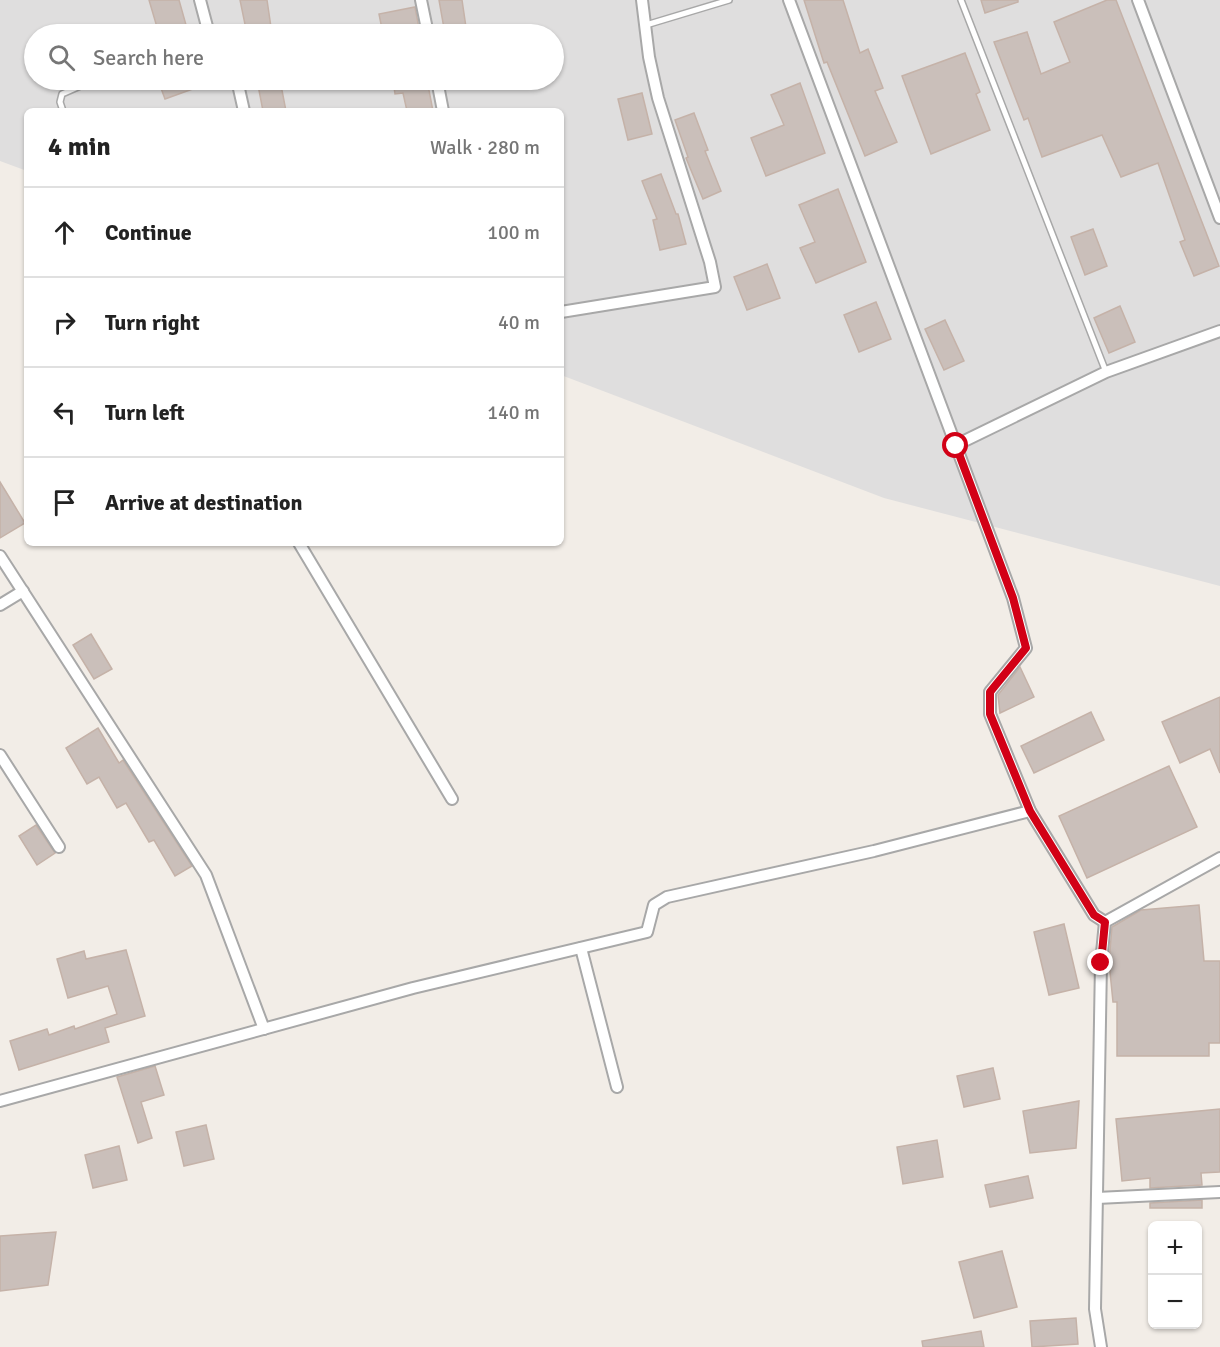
<!DOCTYPE html>
<meta charset="utf-8">
<style>
:root{--surface:#fff;--page:#f2f2f2;--text:#222;--muted:#767676;--line:#e0e0e0}
body{margin:0;font-family:Signika,sans-serif;background:var(--page);color:var(--text)}
.controls{position:absolute;right:18px;bottom:18px;display:grid;overflow:hidden;border-radius:9px;box-shadow:0 2px 4px #0004}
.controls button{width:54px;height:54px;display:grid;place-items:center;padding:0;border:0;border-bottom:2px solid var(--line);background:var(--surface);color:var(--text);font:30px sans-serif}
.stop{position:absolute;width:18px;height:18px;margin:-14px;border:4px solid #d20016;border-radius:50%;background:#fff}
.stop.end{background:#d20016;border-color:#fff;box-shadow:0 2px 6px #0008}
.list{margin:0;padding:0;list-style:none}
h2{display:flex;justify-content:space-between;align-items:center;height:78px;margin:0;padding:0 24px;font-size:26px}
h2 small{font-size:20px;font-weight:400;color:var(--muted)}
.list li{display:grid;grid-template-columns:39px 1fr auto;gap:18px;align-items:center;box-sizing:border-box;height:90px;padding:0 24px;border-top:2px solid var(--line)}
.list b{display:block;font-size:22px;white-space:nowrap}
.list em{font-size:20px;font-style:normal;color:var(--muted)}
.icon{flex:none;width:33px;height:33px;fill:none;stroke:currentColor;stroke-width:2;stroke-linecap:round;stroke-linejoin:round}
.map{position:relative;flex:none;width:1220px;height:1347px;overflow:hidden}
.search{position:absolute;background:var(--surface);box-shadow:0 2px 4px #0004;left:24px;top:24px;width:540px;height:66px;display:flex;align-items:center;gap:15px;box-sizing:border-box;padding:0 21px;border-radius:33px;color:var(--muted);font-size:22px}
.panel{position:absolute;background:var(--surface);box-shadow:0 2px 4px #0004;left:24px;top:108px;width:540px;height:438px;border-radius:9px}
.map>svg:first-child{display:block}
.residential{fill:#dfdede;fill-rule:evenodd}
.building{fill:#cabfba;stroke:#c5b2a8;stroke-width:1.5}
.lines{fill:none;stroke-linecap:round;stroke-linejoin:round}
.service-casing{stroke:#a8a8a8;stroke-width:8}
.minor-casing{stroke:#a8a8a8;stroke-width:14}
.service{stroke:#fff;stroke-width:5}
.minor{stroke:#fff;stroke-width:10}
.route{stroke:#d20016;stroke-width:8}
</style>
<div class="map">
<svg width="1220" height="1347" viewBox="0 0 1220 1347">
<rect width="100%" height="100%" fill="#f2ede7"/>
<path class="residential" d="M0,0H1220V586L884,498L561,375V111H27V171L0,161ZM34,34H554V80H34Z"/>
<g class="building">
<path d="M149,0H179L188,32L159,34Z"/>
<path d="M240,0H267L272,34H247Z"/>
<path d="M439,0H462L467,34H445Z"/>
<path d="M804,0H843L860,53L868,49L883,88L875,91L897,142L865,156L827,62L824,63Z"/>
<path d="M981,0H1018V2L985,13Z"/>
<path d="M1107,0H1116L1219,266L1194,276L1180,242L1185,240L1158,163L1121,177L1102,135L1042,157L1028,118L1024,120L994,42L1027,32L1041,74L1070,62L1054,22Z"/>
<path d="M415,7L420,34H383L379,14Z"/>
<path d="M965,53L980,92L976,94L990,130L931,154L902,76Z"/>
<path d="M158,80H214L215,81L165,99Z"/>
<path d="M257,80H280L286,111H263Z"/>
<path d="M393,80H427L433,111H407L403,93L395,94Z"/>
<path d="M800,83L825,153L766,176L751,138L784,125L771,95Z"/>
<path d="M642,93L652,134L628,140L618,99Z"/>
<path d="M694,113L708,150L705,151L721,191L703,199L686,158L688,157L675,120Z"/>
<path d="M661,174L676,214H678L686,244L660,250L653,220L657,219L642,181Z"/>
<path d="M838,189L866,262L816,283L800,248L815,242L799,205Z"/>
<path d="M1093,229L1107,266L1085,275L1071,237Z"/>
<path d="M767,264L780,298L747,310L734,277Z"/>
<path d="M876,302L891,339L859,352L844,315Z"/>
<path d="M1120,306L1135,342L1109,353L1094,318Z"/>
<path d="M945,320L964,361L944,370L925,329Z"/>
<path d="M0,482L25,523L0,538Z"/>
<path d="M91,634L112,669L94,679L73,645Z"/>
<path d="M1020,667L1034,697L1000,713L998,695Z"/>
<path d="M1220,697V773L1210,749L1180,763L1162,722Z"/>
<path d="M1091,712L1104,740L1034,773L1021,746Z"/>
<path d="M98,728L119,763L123,760L192,866L175,876L154,840L149,842L126,803L117,808L99,777L87,784L66,748Z"/>
<path d="M1169,766L1197,827L1087,878L1059,816Z"/>
<path d="M36,825L55,853L37,865L19,836Z"/>
<path d="M1199,905L1204,961H1220V1043H1209V1056H1117V1002H1113L1109,962L1112,927L1141,910Z"/>
<path d="M1064,924L1079,988L1049,995L1034,932Z"/>
<path d="M126,950L145,1016L105,1028L109,1042L19,1070L10,1041L47,1029L49,1035L74,1026L75,1029L117,1014L108,986L68,998L57,959L84,951L86,959Z"/>
<path d="M155,1066L164,1095L141,1102L152,1138L138,1143L117,1077Z"/>
<path d="M993,1068L1000,1099L964,1107L957,1076Z"/>
<path d="M1079,1101L1076,1148L1030,1153L1023,1111Z"/>
<path d="M1220,1109V1172L1201,1173L1202,1185L1150,1188V1178L1122,1181L1116,1119Z"/>
<path d="M206,1125L214,1159L184,1166L176,1132Z"/>
<path d="M937,1140L943,1177L903,1184L897,1147Z"/>
<path d="M119,1146L127,1180L93,1188L85,1155Z"/>
<path d="M1028,1176L1033,1198L990,1207L985,1185Z"/>
<path d="M1202,1200V1208H1150V1203Z"/>
<path d="M56,1232L48,1285L0,1291V1236Z"/>
<path d="M1002,1251L1017,1307L974,1318L959,1262Z"/>
<path d="M1076,1318L1078,1344L1032,1347L1030,1321Z"/>
<path d="M981,1331L984,1347H923L922,1341Z"/>
</g>
<g class="lines">
<defs>
<g id="service">
<path d="M961,0L1106,372"/>
<path d="M646,25L729,0"/>
<path d="M63,111L60,102L62,94L94,80"/>
</g>
<g id="minor">
<path d="M200,0L209,34"/>
<path d="M421,0L428,34"/>
<path d="M789,0L1013,598L1026,648L990,692V714L1030,811L1094,915L1105,922"/>
<path d="M1138,0L1220,218"/>
<path d="M237,80L244,111"/>
<path d="M437,80L443,111"/>
<path d="M561,312L715,287L710,262L658,98L649,57L642,0"/>
<path d="M956,445L1106,372L1220,331"/>
<path d="M299,543L452,799"/>
<path d="M0,556L206,875L264,1029"/>
<path d="M0,605L23,591"/>
<path d="M0,755L59,847"/>
<path d="M581,948L617,1087"/>
<path d="M0,1101L413,988L647,932L654,905L667,897L874,851L1030,811"/>
<path d="M1097,1198L1220,1192"/>
<path d="M1101,1347L1095,1309L1101,963L1105,922L1220,858"/>
</g>
</defs>
<use href="#service" class="service-casing"/>
<use href="#minor" class="minor-casing"/>
<use href="#service" class="service"/>
<use href="#minor" class="minor"/>
</g>
<g class="lines">
<path class="route" d="M956,446L1013,598L1026,648L990,692V714L1030,811L1094,915L1105,922L1101,963"/>
</g>
</svg>
<div class="controls">
<button>+</button>
<button>−</button>
</div>
<div class="stop" style="left:956px;top:446px"></div>
<div class="stop end" style="left:1101px;top:963px"></div>
<div class="search"><svg class="icon" aria-label="search" viewBox="0 0 24 24"><circle cx="10" cy="10" r="6"/><path d="M15 15l6 6"/></svg>Search here</div>
<section class="panel">
<h2>4 min<small>Walk · 280 m</small></h2>
<ul class="list">
<li><svg class="icon" aria-label="ahead" viewBox="0 0 24 24"><path d="M12 20V5M6 11l6-6 6 6"/></svg><div><b>Continue</b></div><em>100 m</em></li>
<li><svg class="icon" aria-label="right" viewBox="0 0 24 24"><path d="M7 20v-9h11M14 6l5 5-5 5"/></svg><div><b>Turn right</b></div><em>40 m</em></li>
<li><svg class="icon" aria-label="left" viewBox="0 0 24 24"><path d="M17 20v-9H6M10 6l-5 5 5 5"/></svg><div><b>Turn left</b></div><em>140 m</em></li>
<li><svg class="icon" aria-label="arrive" viewBox="0 0 24 24"><path d="M6 21V4h12l-3 4 3 4H6"/></svg><div><b>Arrive at destination</b></div></li>
</ul>
</section>
</div>
